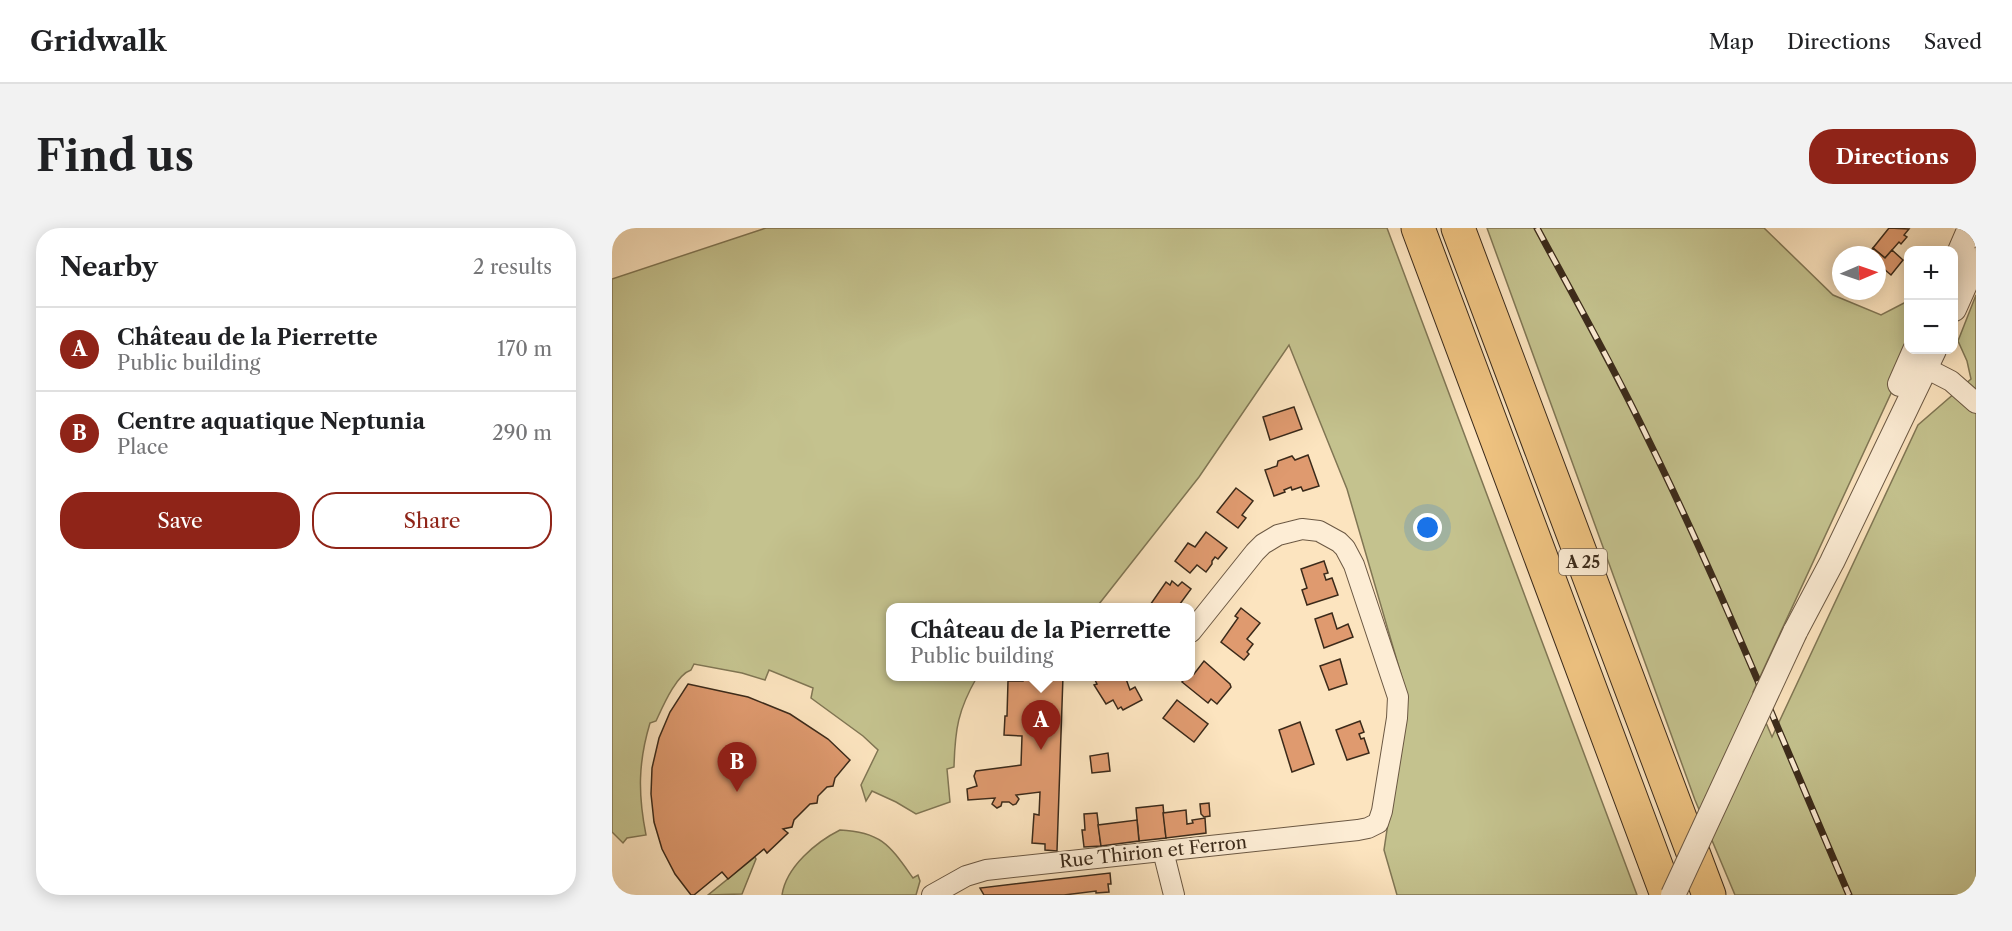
<!DOCTYPE html>
<meta charset="utf-8">
<style>
:root{--surface:#fff;--page:#f2f2f2;--text:#202124;--muted:#757577;--line:#e0e0e0;--accent:#8f2418}
body{margin:0;font-family:"Libre Caslon Text",serif;background:var(--page);color:var(--text)}
.controls{position:absolute;right:18px;top:18px;display:grid;overflow:hidden;border-radius:12px;box-shadow:0 3px 15px #0003}
.controls button{width:54px;height:54px;display:grid;place-items:center;padding:0;border:0;border-bottom:2px solid var(--line);background:var(--surface);color:var(--text);font:30px sans-serif}
.compass{position:absolute;left:1220px;top:18px;width:54px;height:54px;border-radius:50%;background:var(--surface);box-shadow:0 3px 15px #0003;rotate:88deg}
.you{position:absolute;left:816px;top:300px;width:21px;height:21px;margin:-15px;border:4px solid #fff;border-radius:50%;background:#1a73e8;box-shadow:0 0 0 9px #1a73e833}
.badge{display:grid;place-items:center;width:39px;height:39px;border-radius:50%;background:var(--accent);color:#fff;font-size:20px;font-weight:700}
.pin{position:absolute;translate:-50% -50px;filter:drop-shadow(0 2px 3px #0008)}
.pin::after{content:'';position:absolute;top:32px;width:21px;height:18px;background:inherit;clip-path:polygon(0 0,100% 0,50% 100%)}
.popup{position:absolute;left:274px;top:375px;width:309px;height:78px;box-sizing:border-box;display:grid;place-content:center;border-radius:12px;background:var(--surface);filter:drop-shadow(0 2px 4px #0005);font-size:20px;white-space:nowrap;color:var(--muted)}
.popup b{font-size:22px;color:var(--text)}
.popup::after{content:'';position:absolute;left:50%;top:100%;margin-left:-12px;border:12px solid transparent;border-top-color:var(--surface)}
.list{margin:0;padding:0;list-style:none}
h2{display:flex;justify-content:space-between;align-items:center;height:78px;margin:0;padding:0 24px;font-size:26px}
h2 small{font-size:20px;font-weight:400;color:var(--muted)}
.list li{display:grid;grid-template-columns:39px 1fr auto;gap:18px;align-items:center;box-sizing:border-box;height:84px;padding:0 24px;border-top:2px solid var(--line)}
.list b{display:block;font-size:22px;white-space:nowrap}
.list p{margin:0;font-size:20px;white-space:nowrap;color:var(--muted)}
.list em{font-size:20px;font-style:normal;color:var(--muted)}
.actions{display:flex;gap:12px;padding:18px 24px}
.actions a{flex:1;padding:14px 0;border:2px solid var(--accent);border-radius:24px;text-align:center;font-size:21px;color:var(--accent)}
.actions .main{background:var(--accent);color:#fff}
.map{position:relative;flex:none;width:1364px;height:667px;overflow:hidden;border-radius:24px}
header{display:flex;align-items:center;gap:36px;box-sizing:border-box;height:84px;padding:0 30px;background:var(--surface);border-bottom:2px solid var(--line)}
header strong{font-size:28px}
nav{display:flex;gap:33px;margin-inline-start:auto;font-size:21px}
.intro{display:flex;align-items:center;justify-content:space-between;box-sizing:border-box;height:144px;padding:0 36px}
h1{margin:0;font-size:42px}
.button{padding:15px 27px;border-radius:24px;background:var(--accent);color:#fff;font-size:21px;font-weight:700}
main{display:flex;gap:36px;padding:0 36px}
aside{flex:1;background:var(--surface);border-radius:24px;box-shadow:0 3px 15px #0003}
.map>svg:first-child{display:block}
.green{fill:#c4c28e;stroke:#807654;stroke-width:1.5}
.building{fill:#df9a6f;stroke:#3b2a1a;stroke-width:1.5}
.lines{fill:none;stroke-linecap:round;stroke-linejoin:round}
.minor-casing{stroke:#6b5843;stroke-width:22}
.tertiary-casing{stroke:#6b5843;stroke-width:26}
.motorway-casing{stroke:#3b2a1a;stroke-width:35}
.minor{stroke:#fdedd5;stroke-width:20}
.tertiary{stroke:#fdedd5;stroke-width:24}
.motorway{stroke:#eec280;stroke-width:33}
.rail-casing{stroke:#3b2a1a;stroke-width:7}
.rail{stroke:#fdedd5;stroke-width:4.5;stroke-dasharray:14;stroke-linecap:butt}
.tertiary-bridge-casing{stroke:#6b5843;stroke-width:26;stroke-linecap:butt}
.tertiary-bridge{stroke:#fdedd5;stroke-width:24}
.labels{text-anchor:middle;stroke-width:4.5;stroke-linejoin:round;paint-order:stroke}
.shield{fill:#fdedd5;stroke:#756452;stroke-width:1.5}
.shield-label{font-size:16px;font-weight:bold;fill:#3b2a1a}
.street-label{font-size:18px;fill:#3b2a1a;stroke:#fdedd5}
</style>
<header>
<strong>Gridwalk</strong>
<nav><a>Map</a><a>Directions</a><a>Saved</a></nav>
</header>
<div class="intro"><h1>Find us</h1><a class="button">Directions</a></div>
<main>
<aside>
<h2>Nearby<small>2 results</small></h2>
<ul class="list">
<li><span class="badge">A</span><div><b>Château de la Pierrette</b><p>Public building</p></div><em>170 m</em></li>
<li><span class="badge">B</span><div><b>Centre aquatique Neptunia</b><p>Place</p></div><em>290 m</em></li>
</ul>
<div class="actions"><a class="main">Save</a><a>Share</a></div>
</aside>
<div class="map">
<svg width="1364" height="667" viewBox="0 0 1364 667">
<rect width="100%" height="100%" fill="#fce4bf"/>
<filter id="stains"><feTurbulence type="fractalNoise" baseFrequency=".00333" numOctaves="4"/><feColorMatrix values="0 0 0 0 .2 0 0 0 0 .09 0 0 0 0 .02 0 0 0 .5 -.17"/></filter>
<radialGradient id="worn" r=".72"><stop offset=".6" stop-color="#630" stop-opacity="0"/><stop offset="1" stop-color="#630" stop-opacity=".3"/></radialGradient>
<g class="green">
<path d="M154,0H775L1025,667H785L772,622L795,467L735,261L677,117L587,249L487,376L474,380H279V448L365,449C346,482 343,501 342,539L335,541L338,574L304,586L284,574L260,563L254,573L249,557L266,522L251,508L199,470L201,460L157,442L153,452L130,445L82,436L79,442C64,447 51,478 44,493L38,495C26,535 26,566 34,607L15,610L11,615L0,604V51Z"/>
<path d="M875,0H1152L1221,67L1269,87L1294,74L1296,76V122H1299L1141,464L1160,509L1306,197L1359,151L1355,133L1346,113L1364,67V667H1123L1083,572Z"/>
<path d="M228,602C270,604 278,618 301,650L306,647L308,653L304,667H170C174,639 204,614 228,602Z"/>
<path d="M143,629L144,631L130,666L96,667Z"/>
</g>
<g class="building">
<path d="M1277,0L1297,1L1292,7L1295,9L1289,16L1287,14L1273,30L1261,20Z"/>
<path d="M1261,20L1273,30L1280,22L1291,32L1279,47L1265,35V27H1255Z"/>
<path d="M682,179L690,201L658,212L651,189Z"/>
<path d="M696,227L707,258L691,263L689,259L680,262L679,259L672,262L673,264L662,268L653,242L665,238L666,233L680,228L683,232Z"/>
<path d="M624,260L641,273L630,287L634,290L626,300L605,284Z"/>
<path d="M594,304L615,320L606,331L603,329L600,333V336L594,344L585,337L578,345L563,333L576,315L583,319Z"/>
<path d="M712,333L716,345L712,346L714,352L720,350L726,367L695,377L690,362L695,360L689,341Z"/>
<path d="M560,353L566,358L570,354L579,361L565,380H536L554,354L558,357Z"/>
<path d="M629,380L648,395L635,411L641,416L635,424L637,426L632,432L609,414L626,390L623,388Z"/>
<path d="M720,385L725,401L736,396L741,409L712,420L703,391Z"/>
<path d="M728,431L735,456L717,462L708,438Z"/>
<path d="M592,433L618,456L619,459L605,476L599,471L596,475L570,454L575,448H579V444L582,446Z"/>
<path d="M411,448H451L445,623L433,622V616L420,615L422,586L427,587L428,564L404,567L407,571L404,576L401,577L397,574H390L389,578L385,580L380,576L383,570L356,572L355,561L365,558L362,548L364,543L409,537L410,508L392,507L393,488H395L396,453H411Z"/>
<path d="M481,448H513L518,462L523,459L530,472L511,482L509,479L506,481L501,472L494,476L482,457L485,456Z"/>
<path d="M76,456L136,469L178,486L216,511L238,532L223,550L221,558L215,559L206,568L205,575L198,576L182,592L180,599L171,601L176,605L155,625L152,621L116,651L110,644L82,667H79L63,646L50,621L42,594L39,566L40,540L47,510L58,484Z"/>
<path d="M565,472L596,496L582,514L551,490Z"/>
<path d="M748,493L752,504L747,506L749,511L752,510L757,525L735,532L724,502Z"/>
<path d="M688,494L702,536L680,544L667,502Z"/>
<path d="M496,525L498,543L480,545L478,528Z"/>
<path d="M597,575L598,588L592,589L589,586L588,576Z"/>
<path d="M551,577L554,610L527,613L524,580Z"/>
<path d="M574,582L575,596L581,595L580,592L593,590L594,605L554,610L551,585Z"/>
<path d="M485,585L489,618L472,619L470,602H473L472,586Z"/>
<path d="M525,592L527,613L489,618L486,597Z"/>
<path d="M498,645L499,656H496L497,664L484,665V663L452,667H372L368,660Z"/>
</g>
<g class="lines">
<defs>
<g id="minor">
<path d="M1302,134L1339,153L1364,175"/>
<path d="M551,623L562,667"/>
<path d="M320,667L354,648L374,642L746,602L756,600L766,595L770,583L785,490L786,469L742,337L733,320L727,314L707,303L690,301L666,307L651,316L643,324L579,404"/>
</g>
<g id="tertiary">
<path d="M1342,37L1358,0"/>
<path d="M1342,81L1364,32"/>
<path d="M1288,156L1303,122"/>
<path d="M1183,404L1220,334L1322,122"/>
</g>
<g id="motorway">
<path d="M806,0L1055,667"/>
<path d="M846,0L1097,667"/>
</g>
</defs>
<use href="#minor" class="minor-casing"/>
<use href="#tertiary" class="tertiary-casing"/>
<use href="#motorway" class="motorway-casing"/>
<use href="#minor" class="minor"/>
<use href="#tertiary" class="tertiary"/>
<use href="#motorway" class="motorway"/>
<defs>
<path id="rail" d="M925,0C962,69 1001,138 1035,209C1109,359 1171,514 1237,667"/>
</defs>
<use href="#rail" class="rail-casing"/>
<use href="#rail" class="rail"/>
<defs>
<path id="tertiary-bridge" d="M1061,667L1183,404"/>
</defs>
<use href="#tertiary-bridge" class="tertiary-bridge-casing"/>
<use href="#tertiary-bridge" class="tertiary-bridge"/>
</g>
<g class="labels">
<rect class="shield" x="947" y="321" width="48" height="26" rx="4.5"/>
<g class="shield-label">
<text x="971" y="340">A 25</text>
</g>
<g class="street-label">
<text transform="translate(541 624) rotate(-6)" y="6">Rue Thirion et Ferron</text>
</g>
</g>
<rect width="100%" height="100%" filter="url(#stains)"/>
<rect width="100%" height="100%" fill="url(#worn)"/>
</svg>
<div class="controls">
<button>+</button>
<button>−</button>
</div>
<svg class="compass" viewBox="-18 -18 36 36"><path d="M0-13l5 13h-10z" fill="#e53935"/><path d="M0 13l5-13h-10z" fill="#757577"/></svg>
<div class="you"></div>
<div class="pin badge" style="left:429px;top:522px">A</div>
<div class="popup"><b>Château de la Pierrette</b>Public building</div>
<div class="pin badge" style="left:125px;top:564px">B</div>
</div>
</main>
